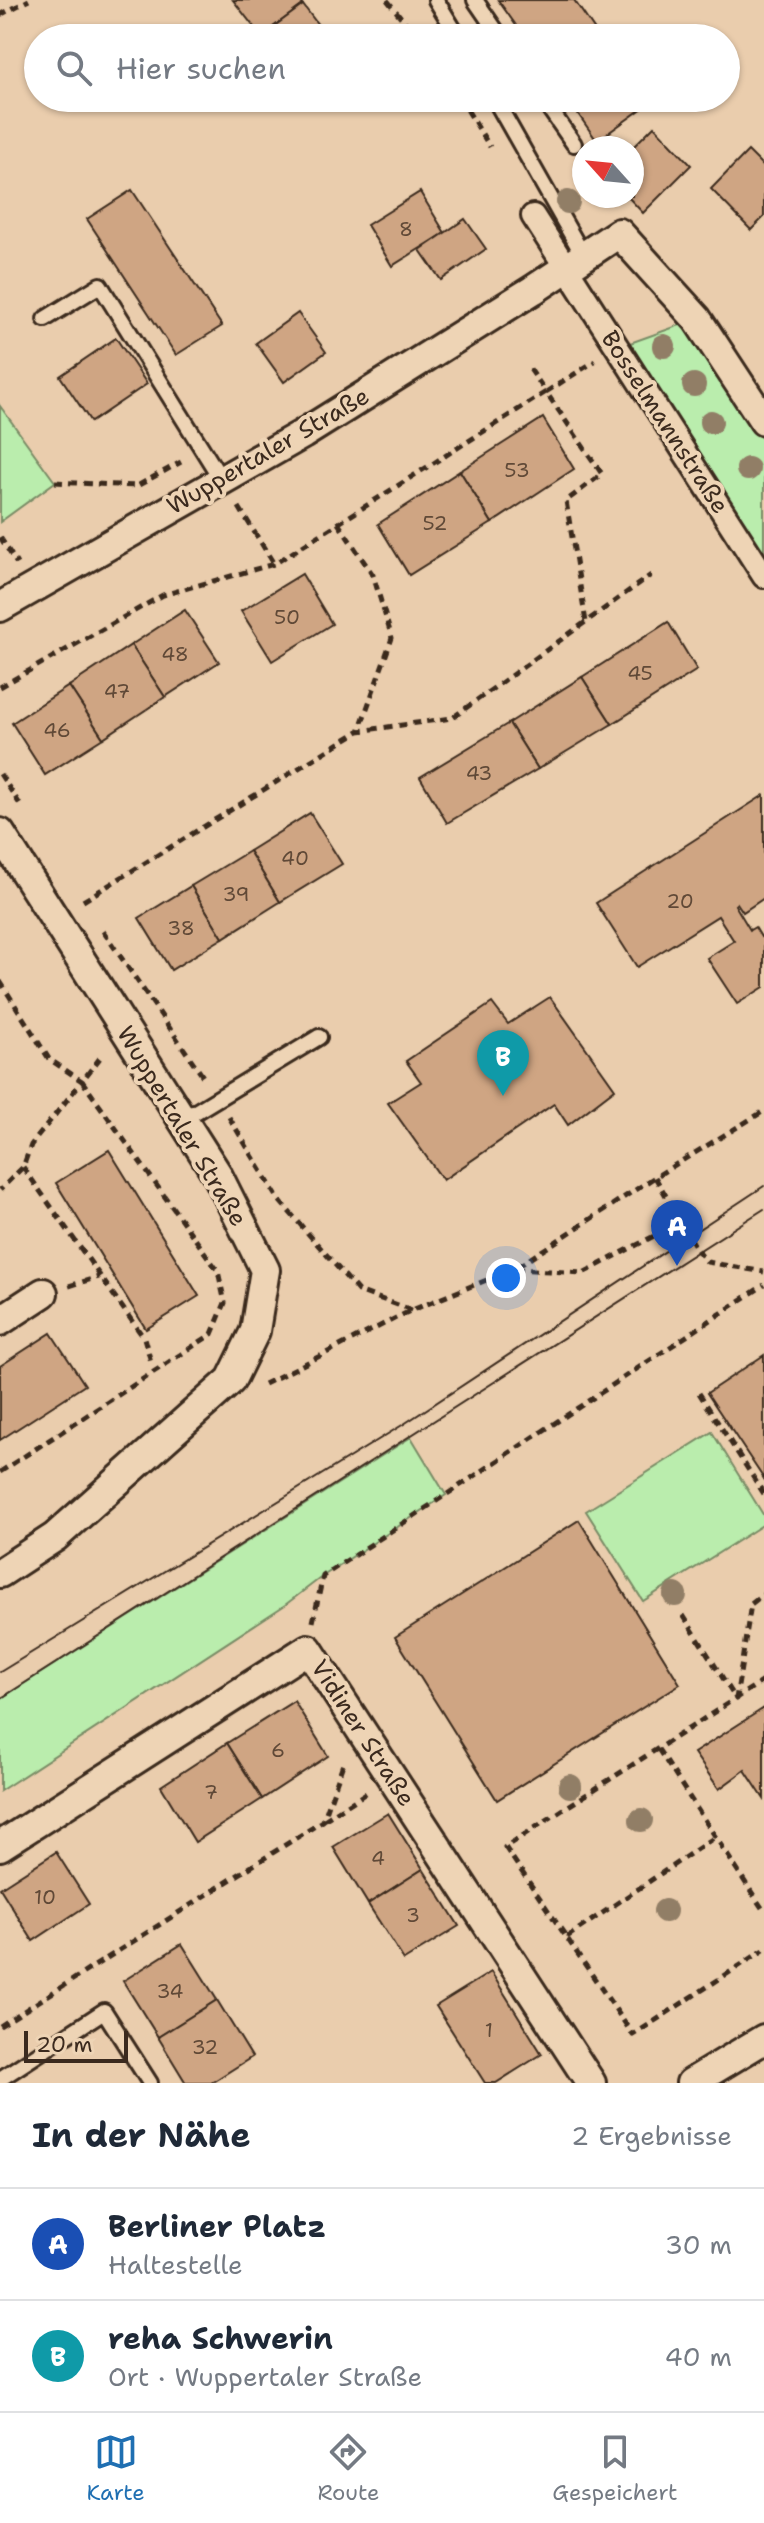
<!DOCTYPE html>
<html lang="de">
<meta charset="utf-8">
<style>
:root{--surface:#fff;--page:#f6f6f7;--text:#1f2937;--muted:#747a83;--line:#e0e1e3;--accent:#1f6fb2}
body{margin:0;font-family:"Shantell Sans",sans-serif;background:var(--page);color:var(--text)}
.compass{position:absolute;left:572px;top:136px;width:72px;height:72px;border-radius:50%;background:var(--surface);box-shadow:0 2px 6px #0004;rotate:297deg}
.scale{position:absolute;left:24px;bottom:20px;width:104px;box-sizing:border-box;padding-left:8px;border:4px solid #3b2a1e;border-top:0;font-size:22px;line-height:28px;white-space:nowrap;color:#3b2a1e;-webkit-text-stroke:6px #eed4b5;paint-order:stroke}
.you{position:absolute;left:506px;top:1278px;width:28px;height:28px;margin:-20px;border:6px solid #fff;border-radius:50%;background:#1a73e8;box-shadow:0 0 0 12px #1a73e833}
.badge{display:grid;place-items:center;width:52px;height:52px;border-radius:50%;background:var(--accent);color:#fff;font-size:26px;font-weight:700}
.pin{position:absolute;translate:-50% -66px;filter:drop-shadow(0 2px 4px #0008)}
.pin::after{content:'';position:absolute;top:42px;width:28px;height:24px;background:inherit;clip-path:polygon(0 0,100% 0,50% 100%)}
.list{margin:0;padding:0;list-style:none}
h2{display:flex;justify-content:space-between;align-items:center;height:104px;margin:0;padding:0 32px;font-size:34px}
h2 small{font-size:26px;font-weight:400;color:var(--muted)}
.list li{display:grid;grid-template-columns:52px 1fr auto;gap:24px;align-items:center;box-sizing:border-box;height:112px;padding:0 32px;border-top:2px solid var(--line)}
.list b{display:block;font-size:30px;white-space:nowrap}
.list p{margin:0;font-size:26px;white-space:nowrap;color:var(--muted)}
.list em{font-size:26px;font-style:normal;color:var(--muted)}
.icon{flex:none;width:44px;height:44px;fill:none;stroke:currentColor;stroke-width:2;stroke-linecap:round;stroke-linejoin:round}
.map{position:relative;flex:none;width:764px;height:2083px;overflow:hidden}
.search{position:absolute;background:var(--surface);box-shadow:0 2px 6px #0004;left:24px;right:24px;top:24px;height:88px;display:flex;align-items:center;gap:20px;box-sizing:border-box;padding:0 28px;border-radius:44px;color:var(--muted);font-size:30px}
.sheet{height:328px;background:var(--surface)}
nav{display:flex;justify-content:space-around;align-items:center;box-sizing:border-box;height:112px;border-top:2px solid var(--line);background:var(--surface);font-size:22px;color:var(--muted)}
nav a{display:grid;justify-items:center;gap:4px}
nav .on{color:var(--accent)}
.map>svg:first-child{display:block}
.green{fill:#baedad;stroke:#7a8c66;stroke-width:2}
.building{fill:#cfa583;stroke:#3b2a1e;stroke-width:2}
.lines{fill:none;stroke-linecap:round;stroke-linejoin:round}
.service-casing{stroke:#3b2a1e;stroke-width:20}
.pedestrian-casing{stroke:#3b2a1e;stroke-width:28}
.minor-casing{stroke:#3b2a1e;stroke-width:34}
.path{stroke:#3b2a1e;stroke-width:5;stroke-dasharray:8 6;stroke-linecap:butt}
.service{stroke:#eed4b5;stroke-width:14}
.pedestrian{stroke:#eed4b5;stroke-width:22}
.minor{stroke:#eed4b5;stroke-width:28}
.tram{stroke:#3b2a1e;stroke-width:2}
.tree{fill:#917e66}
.labels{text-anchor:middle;stroke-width:8;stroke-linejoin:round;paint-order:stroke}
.number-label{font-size:20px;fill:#604937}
.street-label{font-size:24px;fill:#3b2a1e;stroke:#eed4b5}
</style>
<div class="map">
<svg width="764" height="2083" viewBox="0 0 764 2083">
<rect width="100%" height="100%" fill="#eacdad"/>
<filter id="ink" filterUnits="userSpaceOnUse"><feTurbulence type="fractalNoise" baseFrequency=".0125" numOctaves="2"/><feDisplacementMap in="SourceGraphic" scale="16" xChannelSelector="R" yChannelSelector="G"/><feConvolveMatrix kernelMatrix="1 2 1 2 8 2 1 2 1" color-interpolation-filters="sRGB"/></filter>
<g filter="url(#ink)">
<g class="green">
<path d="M697,319L764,421V576L616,348Z"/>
<path d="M0,406L55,482L0,522Z"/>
<path d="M712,1432L764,1516V1524L643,1601L586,1511Z"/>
<path d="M411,1437L446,1495L323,1576L285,1605L0,1791V1699Z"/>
</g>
<g class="building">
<path d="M233,0H299L303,5L261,36Z"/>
<path d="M498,0H574L600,38H525Z"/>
<path d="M303,5L328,38H262L261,36Z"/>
<path d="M567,98H642L647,105L597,141Z"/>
<path d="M654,126L691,165L643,213L627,196H632V148Z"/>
<path d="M748,151L764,167V217L751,230L711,189Z"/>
<path d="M132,190L222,326L176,355L87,219Z"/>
<path d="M420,192L445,233L392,266L367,225Z"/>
<path d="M465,219L486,249L441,280L420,250Z"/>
<path d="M298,313L326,352L284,382L256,343Z"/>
<path d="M116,338L147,384L91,422L60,376Z"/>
<path d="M543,418L574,469L492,523L460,471Z"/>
<path d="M460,471L492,523L409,575L378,524Z"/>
<path d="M302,574L332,624L272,661L241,611Z"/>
<path d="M185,610L219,662L165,697L131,645Z"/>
<path d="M668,622L697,670L612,724L582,677Z"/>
<path d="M131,645L165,697L103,738L69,686Z"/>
<path d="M582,677L612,724L538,769L509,723Z"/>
<path d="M69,686L103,738L45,775L12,723Z"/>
<path d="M509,723L538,769L447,823L420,777Z"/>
<path d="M764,795V898L743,912L737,903L735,905L750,930L755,927L761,937L764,935V987L737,1004L707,958L734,941L718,916L637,967L596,903Z"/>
<path d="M310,813L342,864L280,902L249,851Z"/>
<path d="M249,851L280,902L223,938L191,886Z"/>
<path d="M191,886L223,938L171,970L139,918Z"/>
<path d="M550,997L615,1089L568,1125L554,1104L443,1180L388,1103L421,1082L406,1061L492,1003L508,1024Z"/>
<path d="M109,1150L199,1296L146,1329L56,1183Z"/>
<path d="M51,1333L85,1385L0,1440V1366Z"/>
<path d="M764,1355V1479L707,1393Z"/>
<path d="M579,1520L680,1684L497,1800L395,1637Z"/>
<path d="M294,1701L328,1756L262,1799L227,1743Z"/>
<path d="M764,1708V1799L745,1770L719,1789L694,1753Z"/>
<path d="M227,1743L262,1799L195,1842L161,1786Z"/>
<path d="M388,1813L423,1869L368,1904L333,1847Z"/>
<path d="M56,1852L89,1904L33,1941L0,1888Z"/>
<path d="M423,1869L459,1926L404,1960L368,1904Z"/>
<path d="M182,1944L217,2000L158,2037L123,1981Z"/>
<path d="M491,1972L542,2054L496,2083H485L436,2006Z"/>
<path d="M217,2000L252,2057L211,2083H186L158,2037Z"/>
</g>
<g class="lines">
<defs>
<g id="service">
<path d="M436,0L459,38"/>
<path d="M475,0L501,38"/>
<path d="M494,98L583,255"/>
<path d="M542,98L574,144"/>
<path d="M45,319L100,285L221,479"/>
<path d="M182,1120L319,1037"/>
<path d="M0,2079L104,2011L150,2083"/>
</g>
<path id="pedestrian" d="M533,216L764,576"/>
<g id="minor">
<path d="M0,607L303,434L533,290L619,233L697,319L764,421"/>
<path d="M0,833L217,1174L265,1270L255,1331L231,1380L55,1537L0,1573"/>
<path d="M0,1321L43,1293"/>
<path d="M0,1846L308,1649L591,2083"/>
<path d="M691,2083L764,2039"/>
</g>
</defs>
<use href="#service" class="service-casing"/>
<use href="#pedestrian" class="pedestrian-casing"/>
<use href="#minor" class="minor-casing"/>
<g class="path">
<path d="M387,0L418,38"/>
<path d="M0,15L29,0"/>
<path d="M460,98L490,147"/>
<path d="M530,369L546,392L595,361"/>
<path d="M55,482L137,486L181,462"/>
<path d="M239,507L274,564"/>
<path d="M338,523L373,575L392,638L359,731"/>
<path d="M0,537L17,564"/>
<path d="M0,687L163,595L274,564L546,392L602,474L566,501L586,622"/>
<path d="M0,774L23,809"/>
<path d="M83,901L359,731L452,718L651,575"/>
<path d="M103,931L204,1078"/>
<path d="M0,981L49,1059L82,1081L31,1145L23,1167L0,1190"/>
<path d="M229,1117L279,1200L358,1291L412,1310"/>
<path d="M23,1167L144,1338L152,1365"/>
<path d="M655,1177L698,1251L707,1262L764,1272"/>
<path d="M515,1269L583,1273L683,1221"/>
<path d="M69,1286L99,1277"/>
<path d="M264,1384L412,1310L514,1269L655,1177L764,1111"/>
<path d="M699,1393L764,1494"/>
<path d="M0,1472L212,1334L225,1303L218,1271L82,1081L103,1054"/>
<path d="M683,1615L736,1699L751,1604L764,1594"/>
<path d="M313,1622L323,1576L764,1285"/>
<path d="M764,1680L505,1847L633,2035L764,1950"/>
<path d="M658,1749L764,1911"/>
<path d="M324,1820L366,1793"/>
<path d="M567,1937L715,1837"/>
<path d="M0,2026L323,1821L344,1761"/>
</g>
<use href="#service" class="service"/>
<use href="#pedestrian" class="pedestrian"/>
<use href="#minor" class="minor"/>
<g class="tram">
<path d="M0,1672L404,1424L764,1186"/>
<path d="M0,1699L764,1209"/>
</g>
</g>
<g class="tree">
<circle cx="568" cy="202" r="12"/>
<circle cx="664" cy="346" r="12"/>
<circle cx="694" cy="385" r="12"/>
<circle cx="711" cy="422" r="12"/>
<circle cx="748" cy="469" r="12"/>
<circle cx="675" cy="1595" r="12"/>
<circle cx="570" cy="1786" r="12"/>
<circle cx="641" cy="1820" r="12"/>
<circle cx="665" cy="1911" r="12"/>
</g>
</g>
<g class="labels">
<g class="number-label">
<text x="406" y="236">8</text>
<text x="517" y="477">53</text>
<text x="435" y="530">52</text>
<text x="287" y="624">50</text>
<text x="175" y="661">48</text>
<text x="640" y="680">45</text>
<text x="117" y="698">47</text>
<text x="57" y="737">46</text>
<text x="479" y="780">43</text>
<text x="295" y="865">40</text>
<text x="236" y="901">39</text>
<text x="680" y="908">20</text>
<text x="181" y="935">38</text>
<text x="278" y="1757">6</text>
<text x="211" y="1799">7</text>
<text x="378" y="1865">4</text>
<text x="45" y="1904">10</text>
<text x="413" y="1922">3</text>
<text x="170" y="1998">34</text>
<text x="489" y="2037">1</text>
<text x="205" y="2054">32</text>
</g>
<g class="street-label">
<text transform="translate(665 422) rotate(57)" y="8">Bosselmannstraße</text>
<text transform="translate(268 451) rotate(-30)" y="8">Wuppertaler Straße</text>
<text transform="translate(182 1126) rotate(59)" y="8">Wuppertaler Straße</text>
<text transform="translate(363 1733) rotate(57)" y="8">Vidiner Straße</text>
</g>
</g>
</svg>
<svg class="compass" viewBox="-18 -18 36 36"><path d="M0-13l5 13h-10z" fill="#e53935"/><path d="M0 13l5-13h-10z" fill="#747a83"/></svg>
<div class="scale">20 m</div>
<div class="you"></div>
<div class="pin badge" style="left:677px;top:1266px;background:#1a4fb4">A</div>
<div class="pin badge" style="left:503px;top:1096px;background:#0f9aa8">B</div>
<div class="search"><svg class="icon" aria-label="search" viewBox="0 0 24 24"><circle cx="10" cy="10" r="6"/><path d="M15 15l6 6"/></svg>Hier suchen</div>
</div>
<section class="sheet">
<h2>In der Nähe<small>2 Ergebnisse</small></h2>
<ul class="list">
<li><span class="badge" style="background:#1a4fb4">A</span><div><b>Berliner Platz</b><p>Haltestelle</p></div><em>30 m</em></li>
<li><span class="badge" style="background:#0f9aa8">B</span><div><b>reha Schwerin</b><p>Ort · Wuppertaler Straße</p></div><em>40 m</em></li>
</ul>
</section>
<nav>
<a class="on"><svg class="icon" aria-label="map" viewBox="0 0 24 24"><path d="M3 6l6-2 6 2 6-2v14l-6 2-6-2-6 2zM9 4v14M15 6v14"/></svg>Karte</a>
<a><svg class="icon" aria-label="directions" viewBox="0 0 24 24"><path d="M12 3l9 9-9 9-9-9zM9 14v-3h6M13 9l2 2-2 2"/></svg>Route</a>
<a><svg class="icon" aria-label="saved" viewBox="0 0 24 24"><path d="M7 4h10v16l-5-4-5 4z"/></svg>Gespeichert</a>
</nav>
